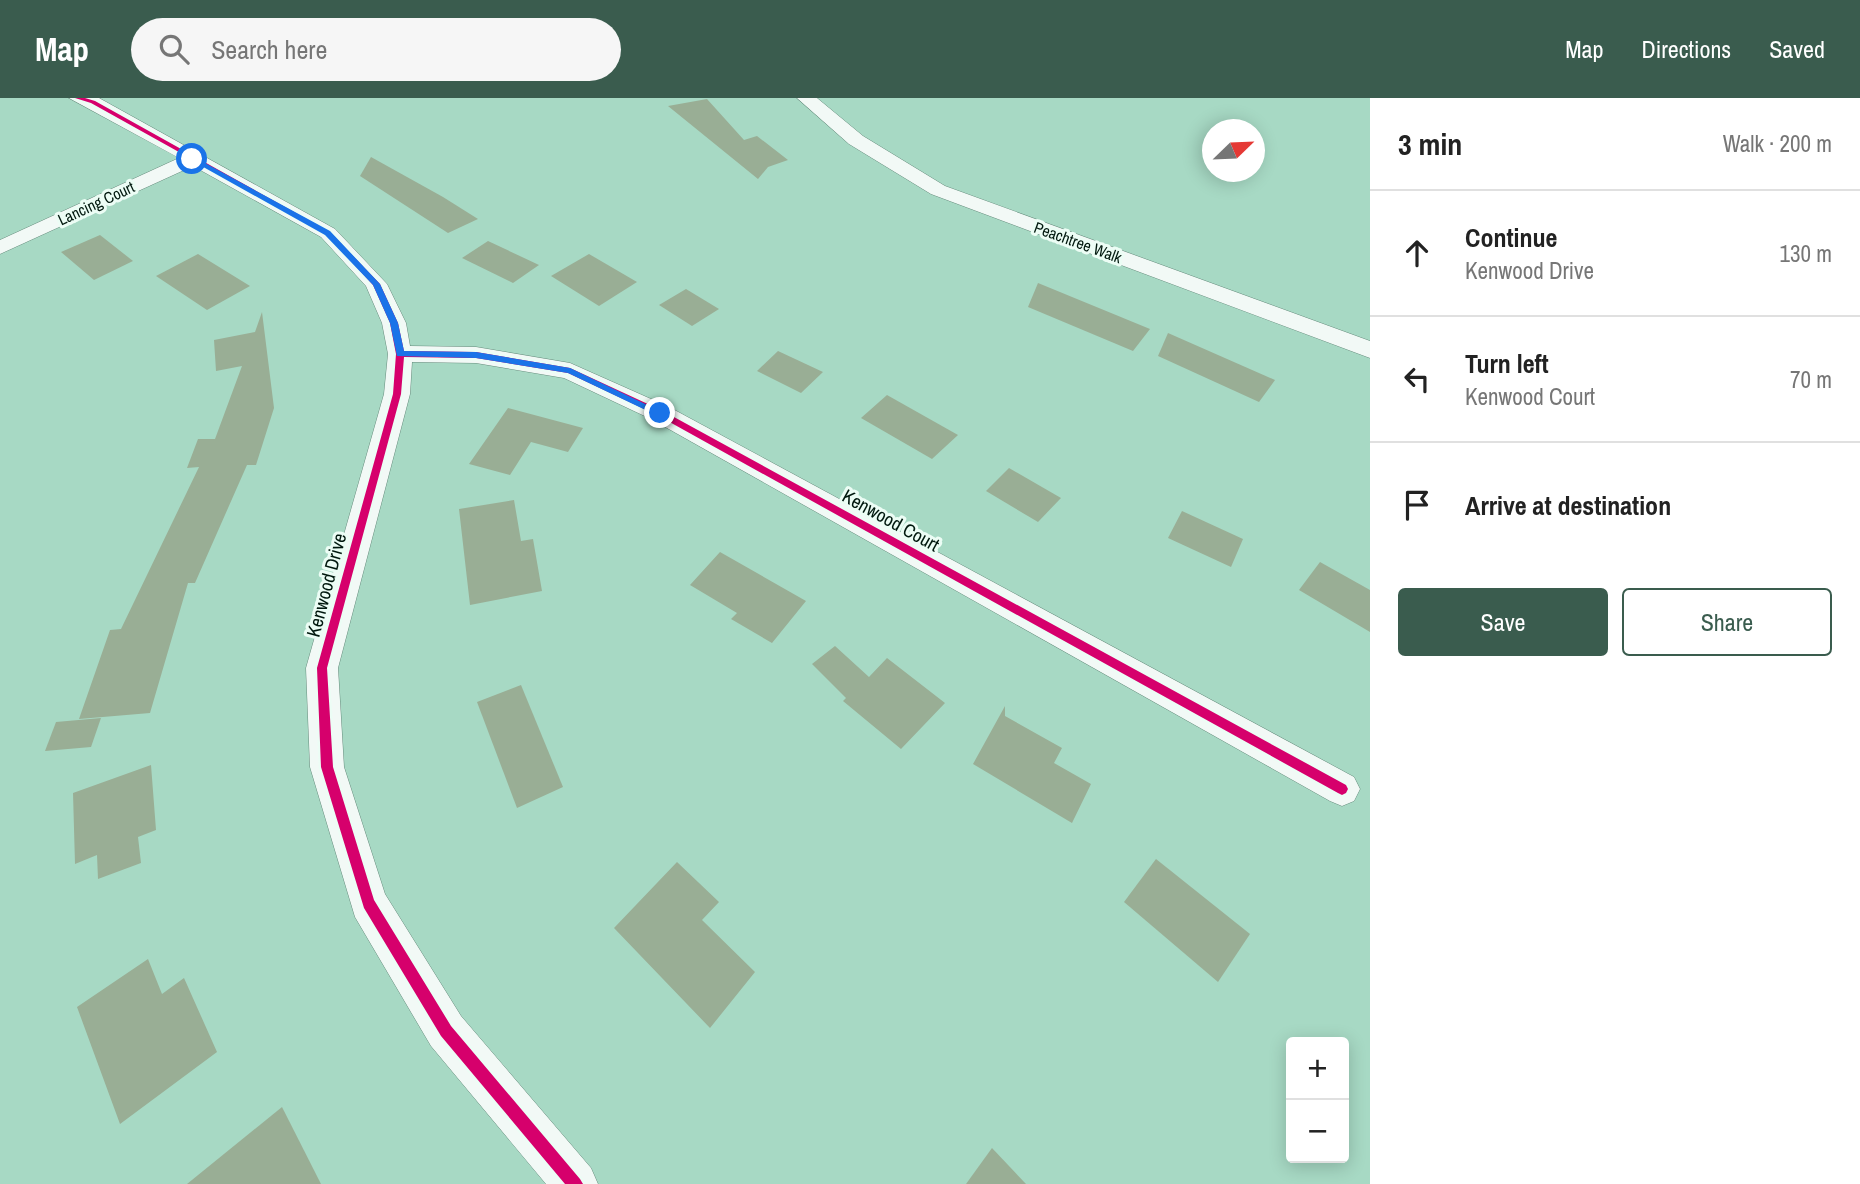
<!DOCTYPE html>
<meta charset="utf-8">
<style>
:root{--surface:#fff;--page:#f6f6f6;--text:#222;--muted:#767676;--line:#e0e0e0;--accent:#3a5c4e}
body{margin:0;font-family:"Archivo Narrow",sans-serif;background:var(--page);color:var(--text)}
.controls{position:absolute;right:21px;bottom:21px;display:grid;overflow:hidden;border-radius:7px;box-shadow:0 4px 18px #0003}
.controls button{width:63px;height:63px;display:grid;place-items:center;padding:0;border:0;border-bottom:2px solid var(--line);background:var(--surface);color:var(--text);font:35px sans-serif}
.compass{position:absolute;left:1202px;top:21px;width:63px;height:63px;border-radius:50%;background:var(--surface);box-shadow:0 4px 18px #0003;rotate:67deg}
.stop{position:absolute;width:21px;height:21px;margin:-16px;border:5px solid #1a73e8;border-radius:50%;background:#fff}
.stop.end{background:#1a73e8;border-color:#fff;box-shadow:0 2px 7px #0008}
.list{margin:0;padding:0;list-style:none}
h2{display:flex;justify-content:space-between;align-items:center;height:91px;margin:0;padding:0 28px;font-size:30px}
h2 small{font-size:23px;font-weight:400;color:var(--muted)}
.list li{display:grid;grid-template-columns:46px 1fr auto;gap:21px;align-items:center;box-sizing:border-box;height:126px;padding:0 28px;border-top:2px solid var(--line)}
.list b{display:block;font-size:26px;white-space:nowrap}
.list p{margin:0;font-size:23px;white-space:nowrap;color:var(--muted)}
.list em{font-size:23px;font-style:normal;color:var(--muted)}
.actions{display:flex;gap:14px;padding:21px 28px}
.actions a{flex:1;padding:16px 0;border:2px solid var(--accent);border-radius:7px;text-align:center;font-size:24px;color:var(--accent)}
.actions .main{background:var(--accent);color:#fff}
.icon{flex:none;width:38px;height:38px;fill:none;stroke:currentColor;stroke-width:2;stroke-linecap:round;stroke-linejoin:round}
.map{position:relative;flex:none;width:1370px;height:1086px;overflow:hidden}
header{display:flex;align-items:center;gap:42px;box-sizing:border-box;height:98px;padding:0 35px;background:var(--accent);color:#fff}
header strong{font-size:33px}
nav{display:flex;gap:38px;margin-inline-start:auto;font-size:24px}
.search{width:490px;height:63px;background:var(--page);display:flex;align-items:center;gap:18px;box-sizing:border-box;padding:0 24px;border-radius:38px;color:var(--muted);font-size:26px}
main{display:flex}
aside{flex:1;background:var(--surface)}
.map>svg:first-child{display:block}
.building{fill:#99ae95}
.lines{fill:none;stroke-linecap:round;stroke-linejoin:round}
.minor-casing{stroke:#668b7c;stroke-width:1}
.minor{fill:#f2f9f6;fill-rule:evenodd}
.cycleway-casing{stroke:#ecfdf5;stroke-width:5}
.cycleway{fill:#d6006c;fill-rule:evenodd}
.route{fill:#1a73e8}
.labels{text-anchor:middle;stroke-width:6;stroke-linejoin:round;paint-order:stroke}
.far-street-label{font-size:16px;fill:#00180e;stroke:#ecfdf5}
.street-label{font-size:19px;fill:#00180e;stroke:#ecfdf5}
</style>
<header>
<strong>Map</strong>
<div class="search"><svg class="icon" aria-label="search" viewBox="0 0 24 24"><circle cx="10" cy="10" r="6"/><path d="M15 15l6 6"/></svg>Search here</div>
<nav><a>Map</a><a>Directions</a><a>Saved</a></nav>
</header>
<main>
<div class="map">
<svg width="1370" height="1086" viewBox="0 0 1370 1086">
<rect width="100%" height="100%" fill="#a7d9c4"/>
<g class="building">
<path d="M707,1L744,42L757,38L788,62L768,69L758,81L668,8Z"/>
<path d="M371,59L443,99L478,121L448,135L360,78Z"/>
<path d="M100,137L133,163L94,182L61,154Z"/>
<path d="M488,143L539,167L513,185L462,160Z"/>
<path d="M198,156L250,188L207,212L156,178Z"/>
<path d="M589,156L637,184L599,208L551,178Z"/>
<path d="M1038,185L1150,231L1133,253L1028,209Z"/>
<path d="M686,191L719,211L692,228L659,207Z"/>
<path d="M262,214L274,310L256,367H247L195,485H188L150,615L79,621L110,532L121,531L199,369L187,370L198,341H215L242,268L216,273L214,242L255,234Z"/>
<path d="M1168,235L1275,282L1259,304L1158,258Z"/>
<path d="M778,253L823,274L801,295L757,273Z"/>
<path d="M887,297L958,337L932,361L861,320Z"/>
<path d="M508,310L583,330L568,354L531,344L510,377L469,366Z"/>
<path d="M1009,370L1061,400L1038,424L986,393Z"/>
<path d="M514,402L521,443L533,441L542,493L470,507L459,411Z"/>
<path d="M1182,413L1243,441L1231,469L1168,440Z"/>
<path d="M720,454L806,503L772,545L731,521L737,515L690,487Z"/>
<path d="M1320,464L1370,492V534L1299,492Z"/>
<path d="M835,548L869,579L887,560L945,605L901,651L843,603L846,600L812,566Z"/>
<path d="M521,587L563,689L517,710L477,604Z"/>
<path d="M1005,608V618L1062,650L1054,665L1091,686L1072,725L973,666Z"/>
<path d="M101,620L91,649L45,653L56,624Z"/>
<path d="M151,667L156,732L138,739L141,765L98,781L97,757L75,766L73,695Z"/>
<path d="M1156,761L1250,836L1218,884L1124,804Z"/>
<path d="M677,764L719,804L702,822L755,874L710,930L614,830Z"/>
<path d="M148,861L162,896L184,880L217,954L120,1026L77,909Z"/>
<path d="M282,1009L321,1086H187Z"/>
<path d="M992,1050L1026,1086H966Z"/>
</g>
<g class="lines">
<defs>
<g id="minor">
<path d="M69,0H99L335,131L387,186L406,225L410,248L476,249L570,265L669,309L1354,679L1360,691L1354,703L1342,708L1330,703L651,321L564,280L476,265L412,264L410,296L338,570L344,669L385,796L461,918L591,1070L598,1086H546L431,948L355,819L310,669L306,570L384,296L388,256L382,225L366,188L321,139L193,68L0,156V142L179,60Z"/>
<path d="M797,0H817L863,38L945,88L1370,243V260L931,96L849,46Z"/>
</g>
</defs>
<use href="#minor" class="minor-casing"/>
<use href="#minor" class="minor"/>
<defs>
<path id="cycleway" d="M75,0H85L95,3L330,134L380,186L398,225L404,253L476,254L570,270L663,313L1346,687L1348,691L1346,695L1342,697L1338,695L657,317L568,275L476,260L404,259L401,296L327,570L333,669L374,802L451,928L580,1081L583,1086H565L441,938L364,810L321,669L317,570L393,296L396,256L390,225L373,187L326,136L91,5Z"/>
</defs>
<use href="#cycleway" class="cycleway-casing"/>
<use href="#cycleway" class="cycleway"/>
</g>
<path class="route" d="M194,59L330,133L380,186L398,225L404,253L476,254L570,270L664,315L656,317L568,275L476,260L397,258L390,225L373,187L325,137L189,61Z"/>
<g class="labels">
<g class="far-street-label">
<text transform="translate(96 105) rotate(-25)" y="6">Lancing Court</text>
<text transform="translate(1078 144) rotate(20)" y="6">Peachtree Walk</text>
</g>
<g class="street-label">
<text transform="translate(891 422) rotate(29)" y="7">Kenwood Court</text>
<text transform="translate(326 487) rotate(-75)" y="7">Kenwood Drive</text>
</g>
</g>
</svg>
<div class="controls">
<button>+</button>
<button>−</button>
</div>
<svg class="compass" viewBox="-18 -18 36 36"><path d="M0-13l5 13h-10z" fill="#e53935"/><path d="M0 13l5-13h-10z" fill="#767676"/></svg>
<div class="stop" style="left:192px;top:61px"></div>
<div class="stop end" style="left:660px;top:315px"></div>
</div>
<aside>
<h2>3 min<small>Walk · 200 m</small></h2>
<ul class="list">
<li><svg class="icon" aria-label="ahead" viewBox="0 0 24 24"><path d="M12 20V5M6 11l6-6 6 6"/></svg><div><b>Continue</b><p>Kenwood Drive</p></div><em>130 m</em></li>
<li><svg class="icon" aria-label="left" viewBox="0 0 24 24"><path d="M17 20v-9H6M10 6l-5 5 5 5"/></svg><div><b>Turn left</b><p>Kenwood Court</p></div><em>70 m</em></li>
<li><svg class="icon" aria-label="arrive" viewBox="0 0 24 24"><path d="M6 21V4h12l-3 4 3 4H6"/></svg><div><b>Arrive at destination</b></div></li>
</ul>
<div class="actions"><a class="main">Save</a><a>Share</a></div>
</aside>
</main>
